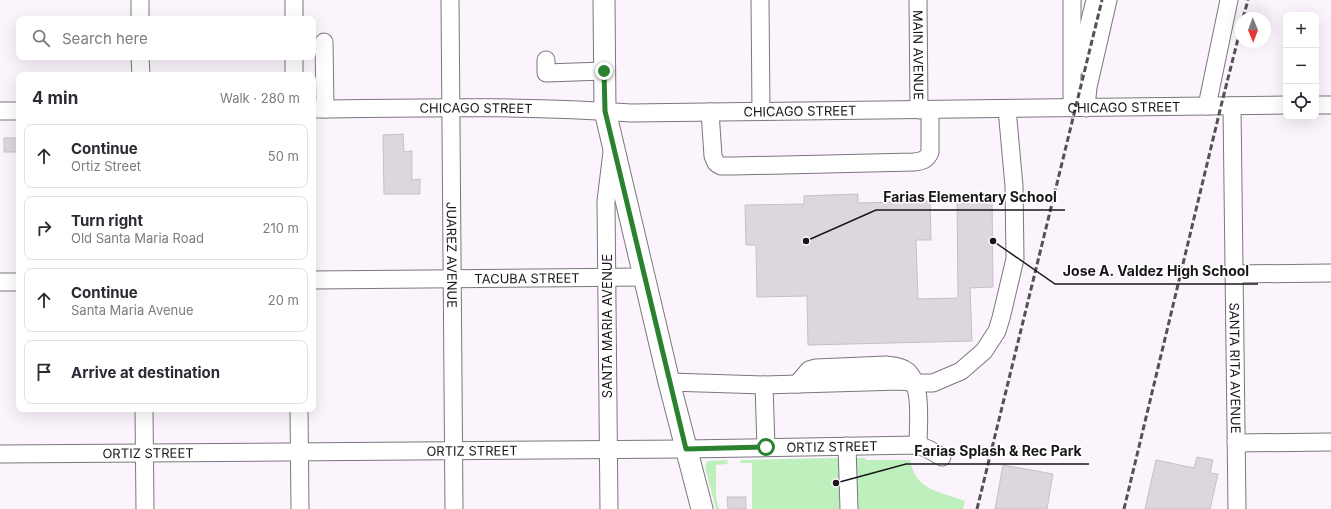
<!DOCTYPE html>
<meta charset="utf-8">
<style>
:root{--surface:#fff;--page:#f2f2f3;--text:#2b2b33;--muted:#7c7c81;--line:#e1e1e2}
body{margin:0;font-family:Inter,sans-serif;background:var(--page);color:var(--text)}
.controls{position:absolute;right:12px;top:12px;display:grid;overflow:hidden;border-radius:8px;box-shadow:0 4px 16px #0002}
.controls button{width:36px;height:36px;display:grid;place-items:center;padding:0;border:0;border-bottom:1px solid var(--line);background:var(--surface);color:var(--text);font:20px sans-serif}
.compass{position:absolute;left:1235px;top:12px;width:36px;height:36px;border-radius:50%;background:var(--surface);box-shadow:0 4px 16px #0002;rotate:179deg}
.stop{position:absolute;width:12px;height:12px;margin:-9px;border:3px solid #2a8230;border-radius:50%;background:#fff}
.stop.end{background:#2a8230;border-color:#fff;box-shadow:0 1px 4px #0008}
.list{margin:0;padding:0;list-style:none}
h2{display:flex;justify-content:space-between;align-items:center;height:52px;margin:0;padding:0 16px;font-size:17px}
h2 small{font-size:13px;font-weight:400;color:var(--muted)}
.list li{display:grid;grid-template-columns:26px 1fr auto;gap:12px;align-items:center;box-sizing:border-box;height:64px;margin:0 8px 8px;padding:0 8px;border:1px solid var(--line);border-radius:8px}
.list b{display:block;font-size:15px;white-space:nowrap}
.list p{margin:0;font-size:13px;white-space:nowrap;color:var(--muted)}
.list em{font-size:13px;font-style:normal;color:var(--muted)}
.icon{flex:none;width:22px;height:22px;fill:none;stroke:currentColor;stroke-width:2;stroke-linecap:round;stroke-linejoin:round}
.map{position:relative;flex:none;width:1331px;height:509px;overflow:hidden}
.search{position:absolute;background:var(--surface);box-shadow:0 4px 16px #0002;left:16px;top:16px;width:300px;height:44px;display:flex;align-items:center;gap:10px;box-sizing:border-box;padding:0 14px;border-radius:8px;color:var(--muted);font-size:15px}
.panel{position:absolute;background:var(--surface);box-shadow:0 4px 16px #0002;left:16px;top:72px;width:300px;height:340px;border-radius:8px}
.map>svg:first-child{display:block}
.green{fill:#bdf0bc}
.building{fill:#ded6df;stroke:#c7bfc8}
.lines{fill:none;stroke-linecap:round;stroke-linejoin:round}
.minor-casing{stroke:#7c767e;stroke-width:19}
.major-casing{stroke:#7c767e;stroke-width:23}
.minor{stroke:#fff;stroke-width:17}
.major{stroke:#fff;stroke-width:21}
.rail{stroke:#545054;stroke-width:3;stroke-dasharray:6 3;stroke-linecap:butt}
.route{stroke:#2a8230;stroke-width:5}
.labels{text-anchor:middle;stroke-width:3;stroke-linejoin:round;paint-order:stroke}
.street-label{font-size:13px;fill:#191619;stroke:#fff}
.leader{fill:none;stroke:#191619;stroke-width:1.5}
.callout-dot{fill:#191619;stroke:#fff;stroke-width:1.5}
.callout-label{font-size:14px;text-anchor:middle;font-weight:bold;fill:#191619;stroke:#fff;stroke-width:3;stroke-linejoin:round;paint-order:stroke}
</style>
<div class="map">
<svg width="1331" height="509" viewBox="0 0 1331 509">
<rect width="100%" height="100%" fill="#fcf4fd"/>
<g class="green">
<path d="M831,458H865L866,460H910C916,491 939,491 965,501L963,509H752V463H740L741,460Z"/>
<path d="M727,460L728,464L716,465V497L719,509H716L705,467L707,461Z"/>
</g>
<g class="building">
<path d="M403,134L404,152L412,151V180L420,179V194H384L383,135Z"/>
<rect x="4" y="138" width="15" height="14"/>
<path d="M858,194V203L930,201L931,240H916L918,299L958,298L957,196L992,195L993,287L970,288L972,341L808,345L807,296L757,297L756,245H746L745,205L804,204V196Z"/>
<path d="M1197,457L1213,460L1210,473L1218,474L1210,509H1145L1156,460L1194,468Z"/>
<path d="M1003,465L1053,474L1047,509H995Z"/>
<path d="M727,497H746V509H728Z"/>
</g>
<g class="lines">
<defs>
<g id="minor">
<path d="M140,0V19"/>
<path d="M294,0V19"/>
<path id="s1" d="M450,0L454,509"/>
<path d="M760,0L761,111"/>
<path id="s2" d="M918,0L919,110"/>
<path d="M1072,0V108"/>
<path d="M324,42L325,109"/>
<path d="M140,57L141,75"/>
<path d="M294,57V75"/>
<path d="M546,60V73L604,71"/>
<path d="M1076,67L1080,61L1095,0"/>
<path d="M1316,105H1331"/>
<path d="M1207,106L1229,0"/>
<path id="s3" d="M1232,106L1237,509"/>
<path d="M1086,108L1088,87L1108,0"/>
<path id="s4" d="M313,109C419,108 525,105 631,113L1286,105"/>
<path d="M0,111H19"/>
<path d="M710,112L713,156L716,163L721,166H734L914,162C922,161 927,160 930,152V110"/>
<path d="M1234,274L1331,273"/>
<path id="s5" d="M313,280L644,277"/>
<path d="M0,282H19"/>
<path d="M669,382L764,385L900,381L919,383H933L961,371L984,351L997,331L1001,318L1015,259L1014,186L1007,109"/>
<path d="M797,384L809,370L816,368L886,365C893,366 901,366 907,371C923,385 918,425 918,445"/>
<path d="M764,385L766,447"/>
<path d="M144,409L145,509"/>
<path d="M299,409L300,509"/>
<path d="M1236,443L1331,442"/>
<path d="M847,446L849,509"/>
<path id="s6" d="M0,454L686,449L918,445L928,449L942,457"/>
<path d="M609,509L606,201L612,152"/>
</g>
<path id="major" d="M604,0L605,111L669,382L702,509"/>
</defs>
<use href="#minor" class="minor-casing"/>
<use href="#major" class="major-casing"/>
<use href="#minor" class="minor"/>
<use href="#major" class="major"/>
<g class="rail">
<path d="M1243,18L1248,0"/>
<path d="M977,509L1102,0"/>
<path d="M1124,509L1221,106L1241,27"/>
</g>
</g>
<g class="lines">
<path class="route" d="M604,71L605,111L686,449L766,447"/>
</g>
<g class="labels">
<g class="street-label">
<text dy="5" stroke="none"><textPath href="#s2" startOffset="55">MAIN AVENUE</textPath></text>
<text dy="5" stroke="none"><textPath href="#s4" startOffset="811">CHICAGO STREET</textPath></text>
<text dy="5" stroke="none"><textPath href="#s4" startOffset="163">CHICAGO STREET</textPath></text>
<text dy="5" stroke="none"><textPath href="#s4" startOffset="487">CHICAGO STREET</textPath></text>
<text dy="5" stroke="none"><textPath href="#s1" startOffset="255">JUAREZ AVENUE</textPath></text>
<text dy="5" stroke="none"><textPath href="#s5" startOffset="214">TACUBA STREET</textPath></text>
<text transform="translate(607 326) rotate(-90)" y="5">SANTA MARIA AVENUE</text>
<text dy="5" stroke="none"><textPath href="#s3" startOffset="262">SANTA RITA AVENUE</textPath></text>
<text dy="5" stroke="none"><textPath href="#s6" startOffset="832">ORTIZ STREET</textPath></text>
<text dy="5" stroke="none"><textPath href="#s6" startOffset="472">ORTIZ STREET</textPath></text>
<text dy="5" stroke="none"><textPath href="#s6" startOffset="148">ORTIZ STREET</textPath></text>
</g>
</g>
<path class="leader" d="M806 241L876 210H1065M993 241L1055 284H1258M836 483L906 464H1089"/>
<g class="callout-dot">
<circle cx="806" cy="241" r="4"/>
<circle cx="993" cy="241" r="4"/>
<circle cx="836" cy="483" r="4"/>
</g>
<g class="callout-label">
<text x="970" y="202">Farias Elementary School</text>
<text x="1156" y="276">Jose A. Valdez High School</text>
<text x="998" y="456">Farias Splash &amp; Rec Park</text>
</g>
</svg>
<div class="controls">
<button>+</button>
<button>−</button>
<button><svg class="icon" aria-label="locate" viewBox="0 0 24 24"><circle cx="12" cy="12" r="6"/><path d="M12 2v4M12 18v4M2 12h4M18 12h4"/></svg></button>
</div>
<svg class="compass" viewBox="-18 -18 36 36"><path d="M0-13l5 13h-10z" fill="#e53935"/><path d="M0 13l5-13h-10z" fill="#7c7c81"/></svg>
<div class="stop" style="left:766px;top:447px"></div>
<div class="stop end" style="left:604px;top:71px"></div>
<div class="search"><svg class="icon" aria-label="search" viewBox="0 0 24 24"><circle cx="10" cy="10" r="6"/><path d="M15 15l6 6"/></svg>Search here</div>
<section class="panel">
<h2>4 min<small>Walk · 280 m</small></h2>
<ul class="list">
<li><svg class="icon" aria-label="ahead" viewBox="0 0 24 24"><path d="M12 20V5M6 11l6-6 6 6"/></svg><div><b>Continue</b><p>Ortiz Street</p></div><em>50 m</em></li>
<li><svg class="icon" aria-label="right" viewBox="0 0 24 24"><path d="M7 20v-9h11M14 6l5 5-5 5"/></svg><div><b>Turn right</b><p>Old Santa Maria Road</p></div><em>210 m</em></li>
<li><svg class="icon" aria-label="ahead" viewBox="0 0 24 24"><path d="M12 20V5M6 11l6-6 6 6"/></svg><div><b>Continue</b><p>Santa Maria Avenue</p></div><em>20 m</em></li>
<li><svg class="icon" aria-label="arrive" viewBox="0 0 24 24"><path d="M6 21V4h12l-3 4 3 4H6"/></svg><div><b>Arrive at destination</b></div></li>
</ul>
</section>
</div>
